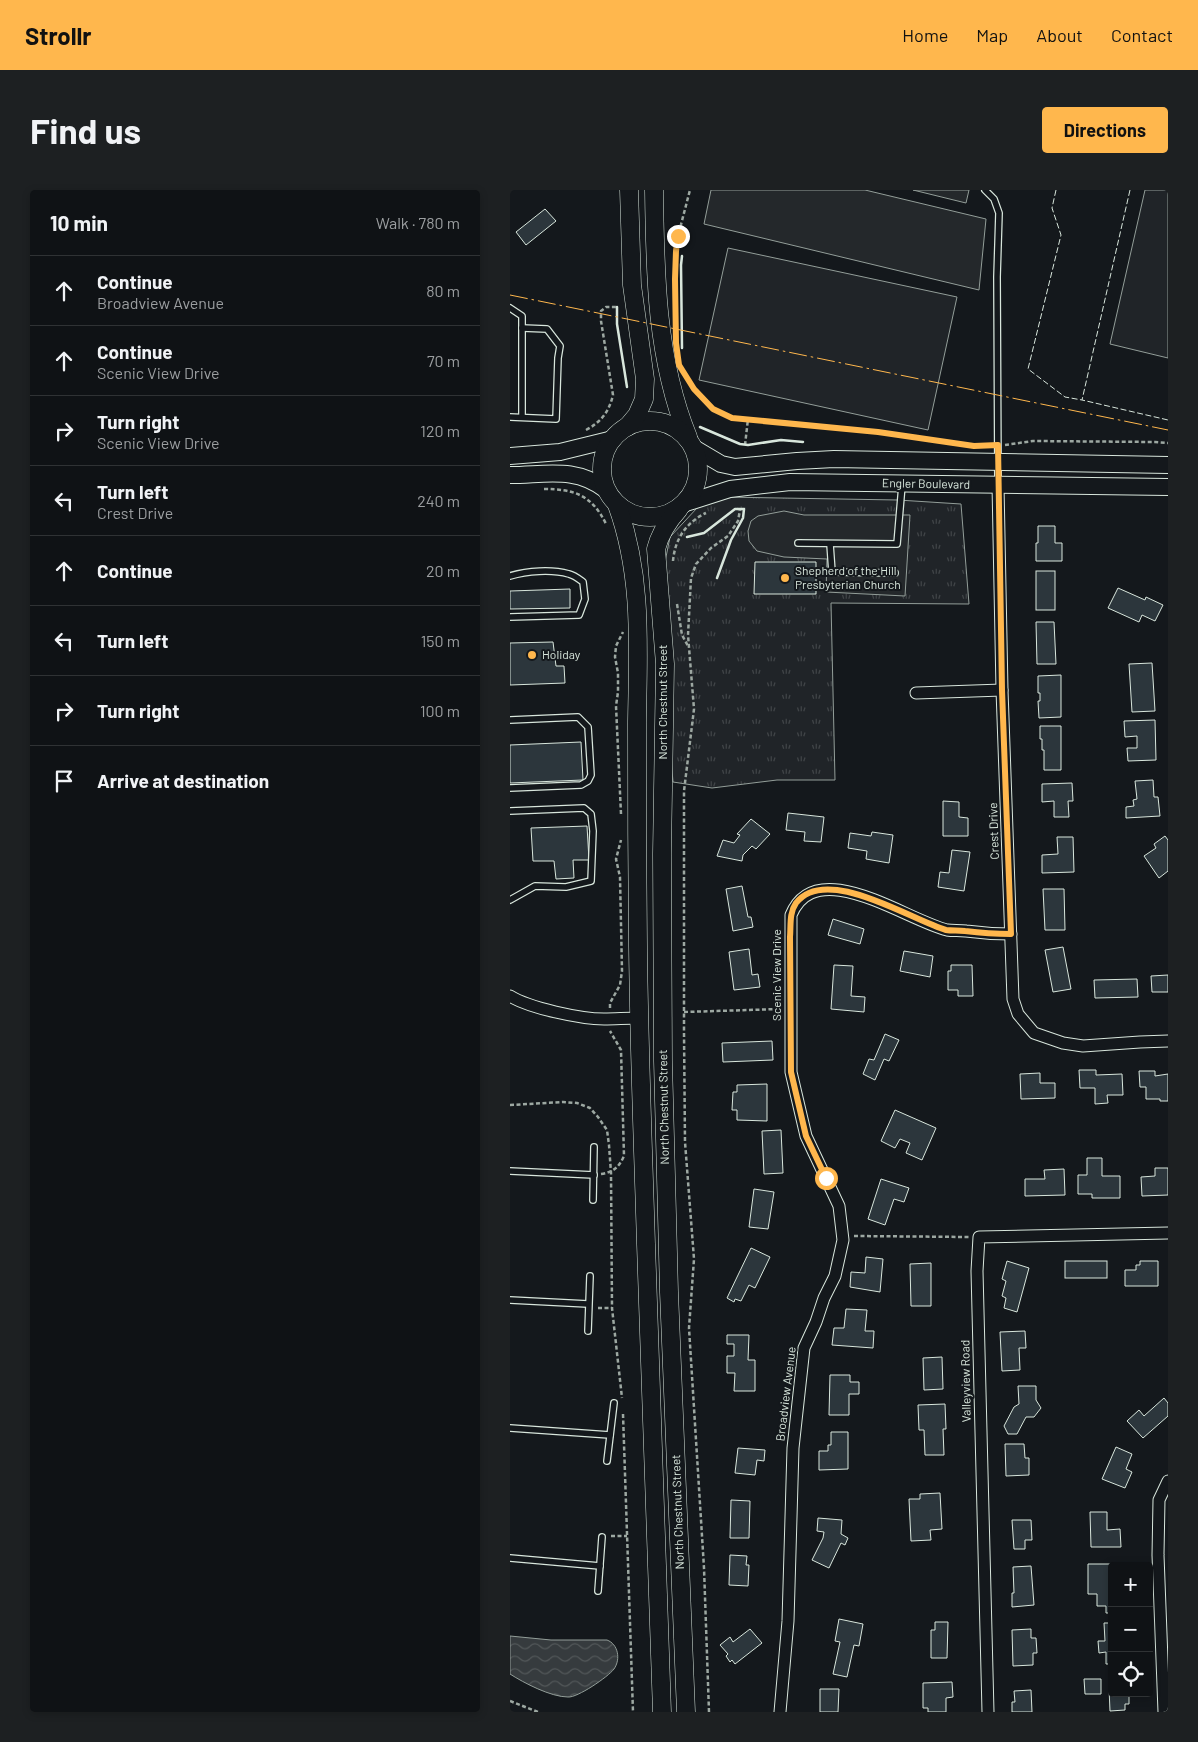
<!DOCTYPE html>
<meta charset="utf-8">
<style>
:root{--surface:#0f1215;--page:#1d2022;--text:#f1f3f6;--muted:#9b9ea0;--line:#2f3234;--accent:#ffb74d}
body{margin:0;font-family:Barlow,sans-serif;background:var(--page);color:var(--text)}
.controls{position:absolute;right:15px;bottom:15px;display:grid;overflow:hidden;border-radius:5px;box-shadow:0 2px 8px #0003}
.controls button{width:45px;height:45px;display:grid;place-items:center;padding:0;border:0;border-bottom:1px solid var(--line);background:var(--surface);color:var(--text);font:25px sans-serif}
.stop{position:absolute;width:15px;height:15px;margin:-11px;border:4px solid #ffb74d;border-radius:50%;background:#fff}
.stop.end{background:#ffb74d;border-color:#fff;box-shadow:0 1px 5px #0008}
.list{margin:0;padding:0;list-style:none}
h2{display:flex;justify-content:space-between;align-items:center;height:65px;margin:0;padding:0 20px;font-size:21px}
h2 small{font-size:16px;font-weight:400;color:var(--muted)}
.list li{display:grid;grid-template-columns:32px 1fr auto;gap:15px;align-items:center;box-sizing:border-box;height:70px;padding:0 20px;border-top:1px solid var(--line)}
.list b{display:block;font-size:19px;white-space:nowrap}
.list p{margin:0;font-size:16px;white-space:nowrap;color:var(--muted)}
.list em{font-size:16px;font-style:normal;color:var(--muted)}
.icon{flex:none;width:28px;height:28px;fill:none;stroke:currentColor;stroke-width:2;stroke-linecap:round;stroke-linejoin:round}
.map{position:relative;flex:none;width:658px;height:1522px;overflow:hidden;border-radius:5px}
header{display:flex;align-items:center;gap:30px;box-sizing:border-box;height:70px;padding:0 25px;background:var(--accent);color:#111}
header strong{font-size:24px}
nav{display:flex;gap:28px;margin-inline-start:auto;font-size:18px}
.intro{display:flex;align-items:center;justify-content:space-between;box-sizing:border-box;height:120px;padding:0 30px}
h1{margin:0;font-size:35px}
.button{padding:12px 22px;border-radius:5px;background:var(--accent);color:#111;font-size:18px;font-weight:700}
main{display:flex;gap:30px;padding:0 30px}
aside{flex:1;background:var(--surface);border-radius:5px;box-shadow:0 2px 8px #0003}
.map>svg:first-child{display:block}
.green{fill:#202428;stroke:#939e99}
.park{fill:url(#park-tufts);stroke:#939e99}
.parking{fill:#24282b;stroke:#939e99}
.water{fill:url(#water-waves);stroke:#939e99}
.building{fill:#2c363c;stroke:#d8e6dc}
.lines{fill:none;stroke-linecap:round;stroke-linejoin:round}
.lane-casing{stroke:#d8e6dc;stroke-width:8}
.street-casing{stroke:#d8e6dc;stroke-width:13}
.secondary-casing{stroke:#d8e6dc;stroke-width:18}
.primary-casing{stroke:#d8e6dc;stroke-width:19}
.path{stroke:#9da8a2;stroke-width:2.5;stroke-dasharray:4 2.5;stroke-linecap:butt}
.lane{stroke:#14181c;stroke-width:5.5}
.street{stroke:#14181c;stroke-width:11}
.secondary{stroke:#14181c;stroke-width:16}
.primary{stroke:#14181c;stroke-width:18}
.fence{stroke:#d8e6dc;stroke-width:1;stroke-dasharray:6 2.5;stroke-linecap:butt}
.wall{stroke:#d8e6dc;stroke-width:2.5}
.power{stroke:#ffb74d;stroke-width:1;stroke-dasharray:18 4 2.5 4;stroke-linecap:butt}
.route{stroke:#ffb74d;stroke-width:6}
.poi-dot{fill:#ffb74d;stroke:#14181c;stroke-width:2}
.labels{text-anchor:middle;stroke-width:4;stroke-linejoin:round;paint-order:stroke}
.street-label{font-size:12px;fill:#d8e6dc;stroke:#14181c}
.poi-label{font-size:12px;fill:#d8e6dc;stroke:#14181c;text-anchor:start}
</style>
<header>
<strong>Strollr</strong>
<nav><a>Home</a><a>Map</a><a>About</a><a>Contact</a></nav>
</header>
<div class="intro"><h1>Find us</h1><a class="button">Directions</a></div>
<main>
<aside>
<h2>10 min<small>Walk · 780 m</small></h2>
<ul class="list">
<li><svg class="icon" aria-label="ahead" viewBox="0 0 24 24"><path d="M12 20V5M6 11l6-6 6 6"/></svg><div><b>Continue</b><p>Broadview Avenue</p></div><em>80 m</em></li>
<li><svg class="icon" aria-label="ahead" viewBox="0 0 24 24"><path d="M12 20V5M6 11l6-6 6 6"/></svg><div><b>Continue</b><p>Scenic View Drive</p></div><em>70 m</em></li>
<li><svg class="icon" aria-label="right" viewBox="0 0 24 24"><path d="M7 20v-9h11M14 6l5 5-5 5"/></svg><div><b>Turn right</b><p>Scenic View Drive</p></div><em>120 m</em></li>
<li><svg class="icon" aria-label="left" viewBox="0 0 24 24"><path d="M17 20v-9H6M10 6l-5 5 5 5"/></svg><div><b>Turn left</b><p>Crest Drive</p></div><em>240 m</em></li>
<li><svg class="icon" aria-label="ahead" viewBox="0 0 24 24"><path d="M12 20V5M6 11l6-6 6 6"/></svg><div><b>Continue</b></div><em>20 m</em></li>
<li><svg class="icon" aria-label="left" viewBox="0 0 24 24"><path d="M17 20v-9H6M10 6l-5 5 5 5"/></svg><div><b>Turn left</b></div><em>150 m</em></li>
<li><svg class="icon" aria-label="right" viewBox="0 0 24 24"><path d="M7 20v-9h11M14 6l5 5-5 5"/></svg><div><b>Turn right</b></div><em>100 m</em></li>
<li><svg class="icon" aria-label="arrive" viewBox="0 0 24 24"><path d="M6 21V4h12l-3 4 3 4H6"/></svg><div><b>Arrive at destination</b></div></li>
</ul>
</aside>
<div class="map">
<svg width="658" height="1522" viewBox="0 0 658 1522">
<defs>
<pattern id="park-tufts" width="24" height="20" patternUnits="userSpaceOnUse" patternTransform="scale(1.25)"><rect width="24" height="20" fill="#202428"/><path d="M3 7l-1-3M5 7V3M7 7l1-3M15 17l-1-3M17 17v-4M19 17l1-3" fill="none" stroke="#404447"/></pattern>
<pattern id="water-waves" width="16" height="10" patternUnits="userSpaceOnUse" patternTransform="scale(1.25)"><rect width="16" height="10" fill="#363b3e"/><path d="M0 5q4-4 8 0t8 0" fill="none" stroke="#525759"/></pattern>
</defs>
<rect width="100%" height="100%" fill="#14181c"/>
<g class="green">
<path d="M635,0H658V168L600,154Z"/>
<path d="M218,58L447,107L418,240L189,190Z"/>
</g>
<path class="park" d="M212,307L388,310L451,314L459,414L321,413L325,590H267L202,598L163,592L158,533L154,377L160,347L187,318Z"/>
<g class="parking">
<path d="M201,0H355L476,29L469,100L194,34Z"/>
<path d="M403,0H459L456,13Z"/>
<path d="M274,321L294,325H400L395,406L316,402L317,369L274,367L247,361L239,351L238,341L241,331L248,326Z"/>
</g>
<path class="water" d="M0,1446L41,1450H97C108,1454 111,1469 104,1479C98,1487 67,1508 58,1507C41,1507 14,1493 0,1484Z"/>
<g class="building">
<path d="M35,19L46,31L16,55L6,42Z"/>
<path d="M528,336H545V353H552V371H526V353H528Z"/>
<path d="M245,372H306V404H244Z"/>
<rect x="526" y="381" width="19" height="39"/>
<path d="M608,398L635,410L636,407L653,415L645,431L632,425L629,432L598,418Z"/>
<path d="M60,399V418L0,419V401Z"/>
<path d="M526,432H544L546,474H527Z"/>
<path d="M43,452L46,476H54L55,493L0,495V453Z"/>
<path d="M642,473L645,521L622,522L619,474Z"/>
<path d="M551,485V527L529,528L528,511H530V503H528V486Z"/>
<path d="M645,530L646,570L618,571L617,558H627V546L615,547L614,531Z"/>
<path d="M530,536H551V580H534V560H532V549H530Z"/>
<path d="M71,552L73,590L0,593V555Z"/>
<path d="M643,590L644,607H648L650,626L616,628V617L624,616L623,610L627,609L625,591Z"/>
<path d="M562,593L563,611H558L559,627H544V611L532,612V594Z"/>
<path d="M433,611L449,612V627L458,628V646H433Z"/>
<path d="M278,623L314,627L311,652L294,651L295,642L276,640Z"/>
<path d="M241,629L260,644L246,659L242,656L233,665L232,671L207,666L213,650L224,653L230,645L227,644Z"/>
<path d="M77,636L79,670H63L64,688L46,689L44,671H23L21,638Z"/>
<path d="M362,642L383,645L379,673L356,669L357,661L338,658L340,643L361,646Z"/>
<path d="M655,646L658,650V681L649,688L634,666L646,658L644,654Z"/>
<path d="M547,647H563L564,682L532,683V665L548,664Z"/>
<path d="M442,660L460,662L454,701L428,697L430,682L439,683Z"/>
<path d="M232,696L238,727H241L243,737L223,741L216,699Z"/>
<path d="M533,699H554L555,740H535Z"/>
<path d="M323,729L354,739L350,754L318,745Z"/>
<path d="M553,757L561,799L543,802L535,760Z"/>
<path d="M239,759L242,785L248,784L250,797L224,800L219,762Z"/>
<path d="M394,761L423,766L420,787L390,781Z"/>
<path d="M324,775L343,776L341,806L355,807L354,822L321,819Z"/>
<path d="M441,775H462L463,806H448V800H438V781H441Z"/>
<path d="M658,785V802H642L641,786Z"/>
<path d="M627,789L628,807L585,808L584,790Z"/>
<path d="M375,844L389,850L379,871L374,869L365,890L353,884L359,869L364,870Z"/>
<path d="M262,851L263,870L213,872L212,853Z"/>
<path d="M569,880H586V885L612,884L613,905H597L598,913L585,914V898H570Z"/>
<path d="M629,881H645V886L658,884V911H650V909H636V897H630Z"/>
<path d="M530,883V893H545V908L511,909L510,884Z"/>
<path d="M257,894V931L227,930V920H222L223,902H227V895Z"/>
<path d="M385,920L426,938L412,970L396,963L400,953L390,949L385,958L371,951Z"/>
<path d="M271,940L273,983L254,984L252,941Z"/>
<path d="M577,968H592V986H610V1008H582V1004H568V985H577Z"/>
<path d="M645,978H658V1005L632,1006L631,987L645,986Z"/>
<path d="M554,979L555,1005L515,1006V989H535L534,980Z"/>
<path d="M371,989L399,998L394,1012L384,1009L375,1035L358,1029Z"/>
<path d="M244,999L264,1002L258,1039L239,1037Z"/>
<path d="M241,1058L260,1067L245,1098L239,1095L231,1111L225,1109L224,1112L217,1108Z"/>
<path d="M356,1067L373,1069L370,1102L340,1097L341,1082L355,1083Z"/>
<path d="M497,1071L519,1078L507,1122L494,1118L496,1108L492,1106L496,1091L492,1089Z"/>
<rect x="555" y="1071" width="42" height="17"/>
<path d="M630,1071H648V1096H615V1080H626V1075H630Z"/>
<path d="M421,1073V1116H401L400,1074Z"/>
<path d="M336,1119L357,1120L355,1141H364L363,1158L322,1155L324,1138H334Z"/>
<path d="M515,1141L516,1158H509L510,1180L492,1181L490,1142Z"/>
<path d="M217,1145H239L238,1170H245V1201H224L225,1183H217V1166H224V1154H217Z"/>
<path d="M432,1167L433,1199L414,1200L413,1168Z"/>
<path d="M320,1185H340V1192H349V1204H339V1225H319Z"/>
<path d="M508,1196H526V1210L531,1218L524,1227H516L507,1244H498L494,1236L504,1217L509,1214Z"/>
<path d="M654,1208L658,1213V1226L633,1248L617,1231L629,1220L634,1226Z"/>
<path d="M435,1214L436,1239H433L434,1265H415L414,1240H409L408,1215Z"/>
<path d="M321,1242H338V1279L309,1280V1261H318V1255H321Z"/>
<path d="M495,1254H514L515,1268H519V1285L496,1286Z"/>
<path d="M606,1257L622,1264L616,1279L622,1282L615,1298L592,1289Z"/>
<path d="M228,1258L255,1260L254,1271L247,1270L245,1285L225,1283Z"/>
<path d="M430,1303L432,1339L420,1340L421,1350L401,1351L399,1309H410V1304Z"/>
<path d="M221,1310L240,1311L239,1348H220Z"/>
<path d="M580,1322H597V1340L610,1339L611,1357H581Z"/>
<path d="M308,1328L332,1330L331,1344L338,1348L335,1355L331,1353L319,1378L302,1370L313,1348L314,1342L307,1341Z"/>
<path d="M502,1330H521L522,1350H515V1359H504Z"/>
<path d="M220,1365L237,1366L236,1375H239L238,1396L219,1395Z"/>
<path d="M578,1374H604V1376H602V1423H596V1416H587V1404H578Z"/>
<path d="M521,1376L524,1415L502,1417V1403H504L503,1377Z"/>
<path d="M329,1429L353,1434L349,1456L344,1455L337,1487L323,1484L330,1452L325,1451Z"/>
<path d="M425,1432H438L437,1468H421V1440H425Z"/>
<path d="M594,1433H602V1474H596V1462L589,1463L588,1451H595Z"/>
<path d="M240,1439L252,1453L225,1474L222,1470L220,1472L216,1466L218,1464L210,1455L220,1447L223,1452Z"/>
<path d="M521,1439V1448H526L527,1463H523V1475L503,1476L502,1440Z"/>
<path d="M574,1489H591V1504H575Z"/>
<path d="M442,1492L443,1507L436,1508V1522H418V1518H413V1493Z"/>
<path d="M602,1497V1503H619V1514H615V1520L600,1521L599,1498Z"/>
<path d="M310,1499H329L328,1522H310Z"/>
<path d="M521,1500L522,1522H502V1512H505L504,1501Z"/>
</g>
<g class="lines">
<defs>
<g id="lane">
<path d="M475,0L484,9L489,23L487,87L488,293"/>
<path d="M0,118L12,126V227"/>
<path d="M0,227L46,229L48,168L50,156L37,139L12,138"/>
<path d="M288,353L387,354L392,295"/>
<path d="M320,354L322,382L385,383"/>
<path d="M0,386C17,381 41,379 59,384C64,385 69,389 73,392L75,409L69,425L0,427"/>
<path d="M0,530L68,527L78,537L81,585L78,591L71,595L0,598"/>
<path d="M0,621L74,618L81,624L83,641L81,691L56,697L25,696L0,710"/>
<path d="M0,981L84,985"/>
<path d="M83,1010L84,957"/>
<path d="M0,1110L78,1114"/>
<path d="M78,1141L80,1086"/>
<path d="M0,1238L100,1245"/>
<path d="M97,1271L104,1213"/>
<path d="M0,1368L90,1376"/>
<path d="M88,1401L92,1347"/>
</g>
<g id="street">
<path d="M488,295L492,500L503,809L508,824L524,843L553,853L573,856L630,852L658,851"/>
<path d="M406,503L492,500"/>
<path d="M0,806C19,818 71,829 94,829C105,829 117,828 129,828"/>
<path d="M270,1522L278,1431L283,1258L294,1158L306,1132L314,1108L325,1086L333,1050L329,1016L296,946L281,882V725C306,664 396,730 437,740C443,741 450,740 456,741C471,743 486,744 501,744"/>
<path d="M478,1522L467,1081L469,1047L658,1043"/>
<path d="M654,1522L648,1365L649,1310L658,1291"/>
</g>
<g id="secondary">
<path d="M184,258L211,274L225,277L287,271L324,269L658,275"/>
<path d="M0,266L50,262L103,249"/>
<path d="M0,285C35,285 66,276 96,300"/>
<path d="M176,313L220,299L280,292L658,297"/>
</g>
<g id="primary">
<path d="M144,0C145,84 146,168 178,247"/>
<circle cx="140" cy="279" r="48"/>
<path d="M117,237L127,225L134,209L135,189L122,95L119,0"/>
<path d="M107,315C133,386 128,458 127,532C127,607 127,681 128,756C129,856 133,955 136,1054C141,1210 147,1366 152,1522"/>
<path d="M169,319C158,331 150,343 146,359L155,474L152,664L153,871L159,1102L176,1522"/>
</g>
</defs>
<use href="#lane" class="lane-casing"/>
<use href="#street" class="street-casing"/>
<use href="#secondary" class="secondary-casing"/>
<use href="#primary" class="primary-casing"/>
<g class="path">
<path d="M166,127V61L168,46L180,0"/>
<path d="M174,183L184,199L203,219L222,228L368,242L441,253L464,256H480"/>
<path d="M76,240C91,232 99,222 103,205L91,131V121L96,117H107"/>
<path d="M235,255L238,229"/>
<path d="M495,255L523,251L645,252L658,253"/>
<path d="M34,299C64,299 82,305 96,334"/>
<path d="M163,371C165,348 177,332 196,323"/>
<path d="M167,414L172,445L178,456"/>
<path d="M111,624L106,516L108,502V483L105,467L106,456L113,442"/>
<path d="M100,818V813L110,795L112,781L110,687L106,669L111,650"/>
<path d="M174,822L270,819"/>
<path d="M0,915L53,912L67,913L80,918L88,927L97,940L99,955L101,983L102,1118L112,1208"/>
<path d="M91,984C104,982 109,977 114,966L111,860L100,841"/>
<path d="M344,1046L459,1047"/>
<path d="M88,1118H102"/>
<path d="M113,1224L123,1522"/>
<path d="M101,1346H117"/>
<path d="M0,1511L28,1522"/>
<path d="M199,1522L194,1378L179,1138L184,1069L175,952L174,843V601L184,519L178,445L181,388L186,374L201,358L218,346L228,331L230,320"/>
</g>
<use href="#lane" class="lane"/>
<use href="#street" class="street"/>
<use href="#secondary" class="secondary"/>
<use href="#primary" class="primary"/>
<g class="fence">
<path d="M546,0L542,18L551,45L518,179L555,207L572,210"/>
<path d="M620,0L572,210L658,230"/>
</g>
<g class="wall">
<path d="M107,117V134L117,197"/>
<path d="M172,158L171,75L172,66"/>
<path d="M190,237L230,254L238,255L271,250L293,252"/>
<path d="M177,347L194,343L225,319H234L233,328L221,350L207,388"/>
</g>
<path class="power" d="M0,105L658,240"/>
</g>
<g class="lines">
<path class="route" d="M168,46L166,61L165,89L166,153L169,175L184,199L203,219L222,228L368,242L464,256L488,255L492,500L501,744C486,744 471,743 455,741C449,740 442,741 436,740C401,730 316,674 286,713C279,723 281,736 280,747L281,882L296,946L316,988"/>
</g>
<g class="poi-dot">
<circle cx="275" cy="388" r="5"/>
<circle cx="22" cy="465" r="5"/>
</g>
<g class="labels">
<g class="street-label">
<text transform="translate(416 294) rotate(1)" y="4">Engler Boulevard</text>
<text transform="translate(153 512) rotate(-90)" y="4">North Chestnut Street</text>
<text transform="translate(484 641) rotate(-92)" y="4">Crest Drive</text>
<text transform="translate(267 785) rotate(-90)" y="4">Scenic View Drive</text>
<text transform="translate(154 917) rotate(-91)" y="4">North Chestnut Street</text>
<text transform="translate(456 1191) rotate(-91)" y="4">Valleyview Road</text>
<text transform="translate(276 1204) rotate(-83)" y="4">Broadview Avenue</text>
<text transform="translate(168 1322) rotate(-92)" y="4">North Chestnut Street</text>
</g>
<g class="poi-label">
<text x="285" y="385">Shepherd of the Hill<tspan x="285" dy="14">Presbyterian Church</tspan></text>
<text x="32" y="469">Holiday</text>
</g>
</g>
</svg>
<div class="controls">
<button>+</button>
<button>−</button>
<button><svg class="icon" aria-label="locate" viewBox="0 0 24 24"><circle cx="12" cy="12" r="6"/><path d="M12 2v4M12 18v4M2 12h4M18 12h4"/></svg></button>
</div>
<div class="stop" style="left:316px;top:988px"></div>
<div class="stop end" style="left:168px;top:46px"></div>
</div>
</main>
